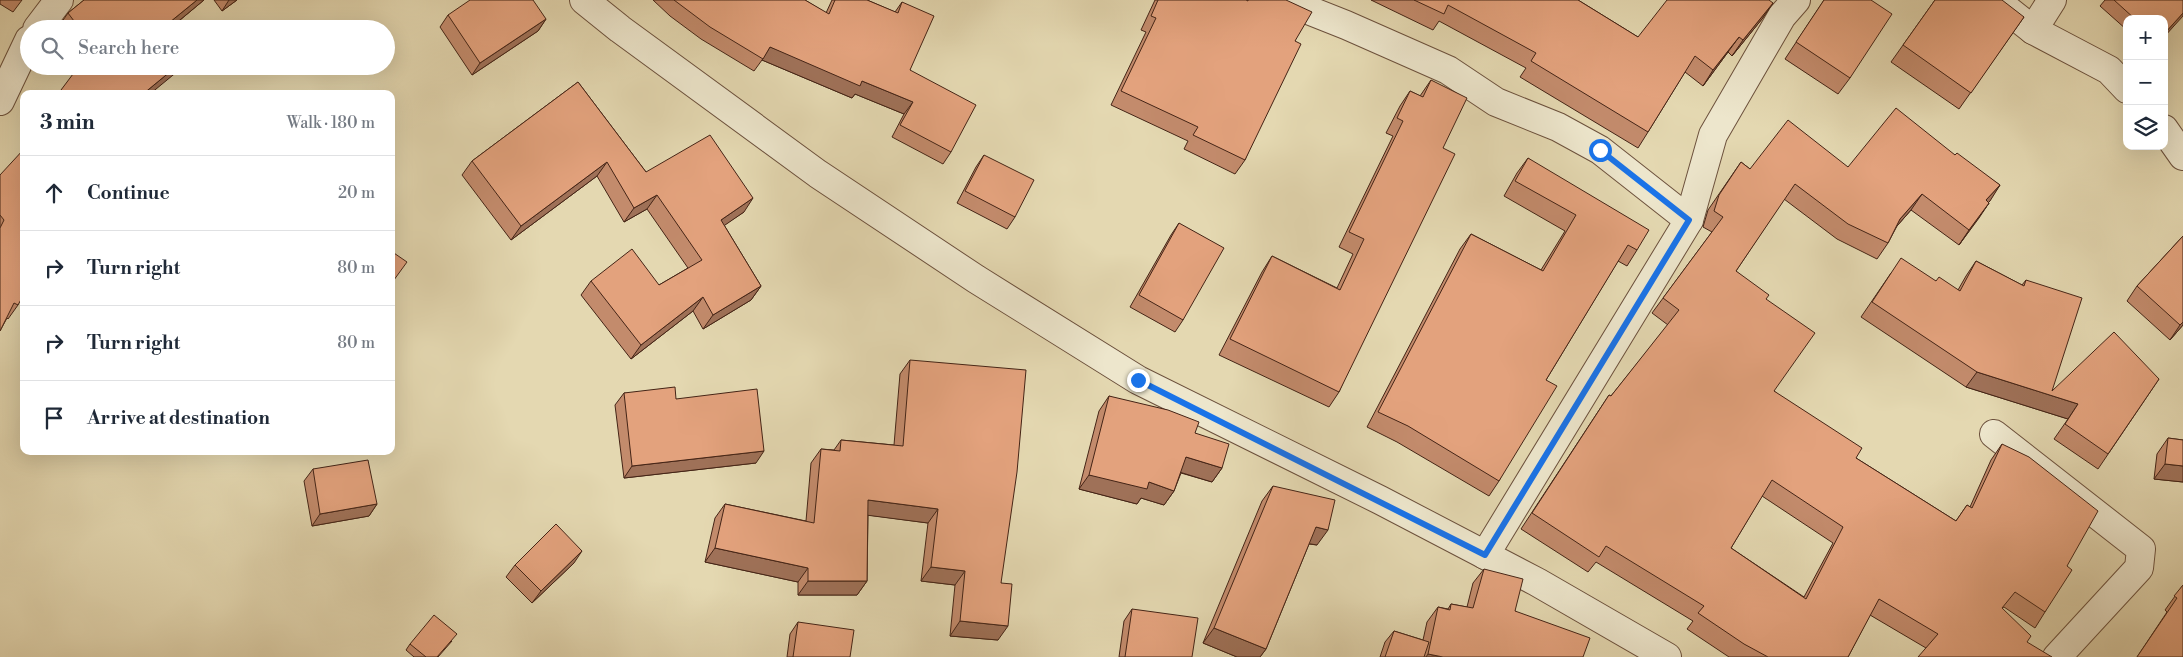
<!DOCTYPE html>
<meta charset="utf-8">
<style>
:root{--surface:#fff;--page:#f2f2f3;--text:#1f2937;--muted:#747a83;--line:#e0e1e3}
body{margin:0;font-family:"Libre Bodoni",serif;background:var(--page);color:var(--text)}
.controls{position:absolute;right:15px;top:15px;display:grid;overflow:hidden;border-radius:10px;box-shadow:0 5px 20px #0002}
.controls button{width:45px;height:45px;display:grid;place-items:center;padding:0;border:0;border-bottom:1px solid var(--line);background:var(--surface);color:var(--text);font:25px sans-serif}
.stop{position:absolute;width:15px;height:15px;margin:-11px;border:4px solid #1a73e8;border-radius:50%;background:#fff}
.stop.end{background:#1a73e8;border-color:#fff;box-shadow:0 1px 5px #0008}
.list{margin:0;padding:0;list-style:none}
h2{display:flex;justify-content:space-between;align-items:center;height:65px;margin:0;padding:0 20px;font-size:21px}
h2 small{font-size:16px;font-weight:400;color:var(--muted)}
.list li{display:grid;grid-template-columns:32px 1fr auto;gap:15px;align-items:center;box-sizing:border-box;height:75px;padding:0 20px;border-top:1px solid var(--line)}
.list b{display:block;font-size:19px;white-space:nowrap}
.list em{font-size:16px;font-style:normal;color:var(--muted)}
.icon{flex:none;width:28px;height:28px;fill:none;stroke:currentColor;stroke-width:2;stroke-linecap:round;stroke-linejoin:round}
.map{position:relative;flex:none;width:2183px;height:657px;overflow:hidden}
.search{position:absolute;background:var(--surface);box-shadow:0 5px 20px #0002;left:20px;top:20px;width:375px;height:55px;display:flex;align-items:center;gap:12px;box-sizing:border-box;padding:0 18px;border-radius:28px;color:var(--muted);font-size:19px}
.panel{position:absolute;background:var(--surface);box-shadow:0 5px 20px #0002;left:20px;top:90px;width:375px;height:365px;border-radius:10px}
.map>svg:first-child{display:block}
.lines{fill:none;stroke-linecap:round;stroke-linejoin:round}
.minor-casing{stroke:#6c513d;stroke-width:30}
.minor{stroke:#ede6cc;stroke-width:28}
.wall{fill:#c38b6c;stroke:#442416;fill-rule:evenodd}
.shaded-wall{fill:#9f7158;stroke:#442416}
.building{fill:#e3a27d;stroke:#442416;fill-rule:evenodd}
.route{stroke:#1a73e8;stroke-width:6}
</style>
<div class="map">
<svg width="2183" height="657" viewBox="0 0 2183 657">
<rect width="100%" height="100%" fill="#e4d8b1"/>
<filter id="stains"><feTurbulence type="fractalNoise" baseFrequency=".004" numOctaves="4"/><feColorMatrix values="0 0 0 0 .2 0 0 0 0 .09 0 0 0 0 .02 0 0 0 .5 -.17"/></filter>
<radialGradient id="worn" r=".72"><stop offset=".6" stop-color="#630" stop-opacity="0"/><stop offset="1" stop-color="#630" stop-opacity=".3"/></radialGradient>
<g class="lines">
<defs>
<g id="minor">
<path d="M584,0L620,29L818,174L976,279L1138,380L1380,500L1537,582L1667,657"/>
<path d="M1283,0L1346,25L1448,70L1496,102L1558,127L1600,150L1689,220"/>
<path d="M1995,0L2033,30L2109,70L2127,89"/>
<path d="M37,29L59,0"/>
<path d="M2033,30L2052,0"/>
<path d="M0,101L29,40"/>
<path d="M2164,129L2183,156"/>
<path d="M1994,434L2141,549L2139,568L2057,657"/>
<path d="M1485,555L1689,220L1713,135L1782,16L1796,0"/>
</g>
</defs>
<use href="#minor" class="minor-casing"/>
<use href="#minor" class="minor"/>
</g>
<g class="wall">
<path d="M0,0H22L13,12L0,4Z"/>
<path d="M84,0H204L173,26L175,29H60L59,26L68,13Z"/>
<path d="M214,0H237L222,11Z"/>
<path d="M653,0H805L826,13L832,0H867L895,12L902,2L910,70L951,152L943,164L892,137L904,114L855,94L852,98L762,60L754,71L701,39L670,16Z"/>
<path d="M1155,0H1286L1295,41L1245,160L1235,174L1184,149L1188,141L1111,105L1146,32L1141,30Z"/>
<path d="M1371,0H1578L1638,37L1773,3L1762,19L1732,56L1728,52L1703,86L1685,72L1648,132L1638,148L1520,77L1526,68L1439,21L1433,30Z"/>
<path d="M1824,0H1871L1850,78L1838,94L1785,59Z"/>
<path d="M1935,0L2024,17L1959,109L1891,62Z"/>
<path d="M2105,0H2183L2164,19H2127V30L2100,6Z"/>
<path d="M448,15L546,19L538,31L472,75L440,27Z"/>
<path d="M1431,80L1443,148L1339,392L1329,407L1219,355L1262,272L1272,256L1337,288L1353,254L1339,247L1393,136L1386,133L1400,106L1410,91L1420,96Z"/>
<path d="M578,82L646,172L744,212L724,225L761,286L751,300L703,329L693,311L631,359L581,295L591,281L659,285L688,268L647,209L624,222L597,176L511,240L462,175L472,161Z"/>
<path d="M984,155L1015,217L1007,229L957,203L976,167Z"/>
<path d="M1955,155L2000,185L1988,202L1989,203L1959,245L1911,210L1897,226L1888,243L1877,259L1837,239L1784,199L1736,271L1766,299L1774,391L1856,458L1956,521L1967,505L1970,507L1991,460L2002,444L2067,566L2045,612L2035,628L2004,607L1926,648L1870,615L1848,657H1729L1687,629L1693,621L1596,562L1588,572L1521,529L1609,395L1611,396L1668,325L1652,313L1712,232L1703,227L1708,210L1741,162L1750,169L1848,167ZM1762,496L1833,543L1804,597L1731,548Z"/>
<path d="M1528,158L1637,250L1627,266L1618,261L1546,380L1499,481L1489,496L1397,442L1367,427L1460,249L1471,234L1541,270L1565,231L1504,196L1517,173Z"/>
<path d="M0,175L18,305L8,319L7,318L0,331Z"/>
<path d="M1179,223L1183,320L1175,332L1130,307L1171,235Z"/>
<path d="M2183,236V325L2170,340L2127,301L2137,286Z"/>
<path d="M1976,261L2022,285L2026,280L2052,391L2159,379L2098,469L2054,439L2068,419L1966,387L1861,317L1891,273L1936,281L1958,290L1966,276Z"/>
<path d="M910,360L1001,583L998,640L950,636L955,585L921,581L928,523L868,515L867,581L857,595H798V582L705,562L715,518L725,504L806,521L811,463L821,449L834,450L841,440L894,445L900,374Z"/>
<path d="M624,393L676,399L756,463L624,478L615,405Z"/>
<path d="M1109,396L1195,433L1222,468L1212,482L1181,473L1174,491L1164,505L1141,498L1137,504L1079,489L1099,411Z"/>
<path d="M2168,438L2183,440V482L2154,479L2157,454Z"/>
<path d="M313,469L377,504L369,516L312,526L304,481Z"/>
<path d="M1273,486L1317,545L1309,544L1266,649L1260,657H1237L1203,643L1262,501Z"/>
<path d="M574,563L532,603L506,577L515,565Z"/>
<path d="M1484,569L1515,611L1583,657H1380L1385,642L1394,631L1423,640L1427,622L1438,607L1448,609L1451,604L1467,607L1473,583Z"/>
<path d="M2183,585V657H2137L2167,612L2165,610Z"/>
<path d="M1132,609L1192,657H1119L1124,621Z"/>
<path d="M798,622L850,657H787L790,634Z"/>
<path d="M452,641L438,657H414L406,650L410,644Z"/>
</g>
<g class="shaded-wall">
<path d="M197,0H204L169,29L170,22Z"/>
<path d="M229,0H237L222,11Z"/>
<path d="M1773,3L1762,19L1732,56L1743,40Z"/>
<path d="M2183,13V16L2164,37V34Z"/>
<path d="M546,19L538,31L472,75L480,63Z"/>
<path d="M1739,37L1728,52L1703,86L1713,70Z"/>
<path d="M770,47L862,81L913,102L904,114L855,94L852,98L762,60Z"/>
<path d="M177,66H184L150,94H143Z"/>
<path d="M607,162L597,176L511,240L521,226Z"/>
<path d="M2000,185L1990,201L1976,215L1986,200Z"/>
<path d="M1922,194L1911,210L1890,234L1900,219Z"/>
<path d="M657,195L647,209L624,222L634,208Z"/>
<path d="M753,198L744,212L712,234L721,220Z"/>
<path d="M1989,203L1979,218L1959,245L1969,230Z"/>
<path d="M761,286L751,300L703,329L713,315Z"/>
<path d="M703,297L693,311L631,359L641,345Z"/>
<path d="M2183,322V325L2170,340L2180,325Z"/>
<path d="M1977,372L2078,404L2068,419L1966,387Z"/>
<path d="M764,451L756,463L624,478L632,466Z"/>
<path d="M1186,457L1222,468L1212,482L1176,471Z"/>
<path d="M2165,464L2183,466V482L2154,479Z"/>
<path d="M1089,475L1149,482L1174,491L1164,505L1141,498L1137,504L1079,489Z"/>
<path d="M868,500L938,509L928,523L858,514Z"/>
<path d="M377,504L369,516L312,526L320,514Z"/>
<path d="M1316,527L1328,530L1317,545L1305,543Z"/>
<path d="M715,548L808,568L798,582L705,562Z"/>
<path d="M582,551L574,563L532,603L541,591Z"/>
<path d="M931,567L965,571L955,585L921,581Z"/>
<path d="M808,581H867L857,595H798Z"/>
<path d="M960,621L1008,626L998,640L950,636Z"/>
<path d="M1214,628L1266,649L1260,657H1237L1203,643Z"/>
<path d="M1428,654L1443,657H1426Z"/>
</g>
<g class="building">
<path d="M84,0H197L170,22L175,29H80L68,13Z"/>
<path d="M470,0H533L546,19L480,63L448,15Z"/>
<path d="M674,0H805L829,14L835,0H867L898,13L902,2L934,16L910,70L976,105L951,152L900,125L913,102L862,81L860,86L770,47L763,59L710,27Z"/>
<path d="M1158,0H1246L1248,1V0H1286L1312,12L1295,41L1301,44L1245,160L1193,135L1198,127L1121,91L1156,18L1151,16Z"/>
<path d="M1414,0H1578L1638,37L1667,0H1769L1773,3L1743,40L1739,37L1713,70L1695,56L1648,132L1531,61L1536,53L1448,5L1444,14Z"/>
<path d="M1824,0H1871L1892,14L1850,78L1796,42Z"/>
<path d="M1935,0H2002L2024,17L1971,93L1903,45Z"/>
<path d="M2114,0H2183V13L2164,34V19H2135Z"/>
<path d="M79,66H177L143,94H133L132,93L131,94H58Z"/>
<path d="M1431,80L1467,98L1443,148L1455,154L1339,392L1230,339L1272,256L1340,290L1364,239L1349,232L1403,121L1397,118L1410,91L1423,97Z"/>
<path d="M578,82L646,172L710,135L753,198L721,220L761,286L713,315L703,297L641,345L591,281L632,249L659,285L702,260L657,195L634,208L607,162L521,226L472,161Z"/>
<path d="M1896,108L1955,155L1957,153L2000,185L1986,200L1989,203L1969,230L1922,194L1900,219L1888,243L1848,224L1795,184L1736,271L1769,295L1766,299L1815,333L1774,391L1862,448L1856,458L1956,521L1967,505L1972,508L2002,444L2029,457L2098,511L2067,566L2072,570L2045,612L2015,592L2002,608L2031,636L2027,642L2052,657H1918L1938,634L1879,599L1848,657H1768L1744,644L1698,613L1704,606L1606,546L1599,557L1532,513L1609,395L1611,396L1679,310L1663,298L1723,217L1714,211L1719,195L1741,162L1750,169L1788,120L1848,167ZM1772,480L1843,527L1806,599L1731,548Z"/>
<path d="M24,149V294L18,305L14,303L0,331V228L4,220L0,215V175Z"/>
<path d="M984,155L1034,180L1015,217L965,191Z"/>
<path d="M1528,158L1649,230L1637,250L1628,245L1546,380L1557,386L1499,481L1408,426L1378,412L1471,234L1543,271L1576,215L1515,181Z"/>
<path d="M1179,223L1224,248L1183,320L1139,295Z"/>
<path d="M2183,236V322L2180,325L2137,286Z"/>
<path d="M391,251L407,262L391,284Z"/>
<path d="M1901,258L1936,281L1939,277L1960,291L1976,261L2024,286L2026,280L2082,298L2052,391L2114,332L2159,379L2108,454L2065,424L2078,404L1977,372L1872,302Z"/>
<path d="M910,360L1026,370L1017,472L1001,583L1012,584L1008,626L960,621L965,571L931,567L938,509L868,500L867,581H808V568L715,548L725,504L814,523L821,449L840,451L841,440L903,446Z"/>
<path d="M675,387L676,399L757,389L764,451L632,466L624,393Z"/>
<path d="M1109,396L1168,410L1199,422L1195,433L1229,444L1222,468L1186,457L1174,491L1149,482L1147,489L1089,475Z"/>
<path d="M2168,438L2183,440V466L2165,464Z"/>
<path d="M368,460L377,504L320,514L313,469Z"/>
<path d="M1273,486L1335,500L1328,530L1316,527L1266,649L1214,628Z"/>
<path d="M556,524L582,551L541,591L515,565Z"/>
<path d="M1484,569L1523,579L1515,611L1590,638L1583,657H1443L1428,654L1438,607L1450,610L1451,604L1473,608Z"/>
<path d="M2183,585V657H2137L2177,598L2174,596Z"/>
<path d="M1132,609L1198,618L1192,657H1125Z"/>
<path d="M434,615L457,634L437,657H426L410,644Z"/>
<path d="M798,622L854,630L850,657H793Z"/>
<path d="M1394,631L1429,642L1424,657H1385Z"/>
</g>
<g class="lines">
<path class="route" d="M1138,380L1485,555L1689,220L1600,150"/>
</g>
<rect width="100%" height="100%" filter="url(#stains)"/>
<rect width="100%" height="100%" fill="url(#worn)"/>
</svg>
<div class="controls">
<button>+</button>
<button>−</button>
<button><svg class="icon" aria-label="layers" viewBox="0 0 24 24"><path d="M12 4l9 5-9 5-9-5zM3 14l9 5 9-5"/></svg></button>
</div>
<div class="stop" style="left:1600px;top:150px"></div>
<div class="stop end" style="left:1138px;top:380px"></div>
<div class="search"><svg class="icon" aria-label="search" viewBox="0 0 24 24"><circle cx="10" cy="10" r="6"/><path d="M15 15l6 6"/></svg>Search here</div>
<section class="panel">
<h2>3 min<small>Walk · 180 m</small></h2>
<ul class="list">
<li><svg class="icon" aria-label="ahead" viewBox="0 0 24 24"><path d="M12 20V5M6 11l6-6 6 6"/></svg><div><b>Continue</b></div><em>20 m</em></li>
<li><svg class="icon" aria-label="right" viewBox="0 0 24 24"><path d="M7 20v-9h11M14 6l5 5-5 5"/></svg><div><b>Turn right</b></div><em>80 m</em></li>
<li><svg class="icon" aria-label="right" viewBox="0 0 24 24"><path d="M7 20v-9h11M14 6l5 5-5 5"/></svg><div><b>Turn right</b></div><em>80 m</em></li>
<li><svg class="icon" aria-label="arrive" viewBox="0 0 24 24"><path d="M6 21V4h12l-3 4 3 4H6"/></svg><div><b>Arrive at destination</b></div></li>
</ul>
</section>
</div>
